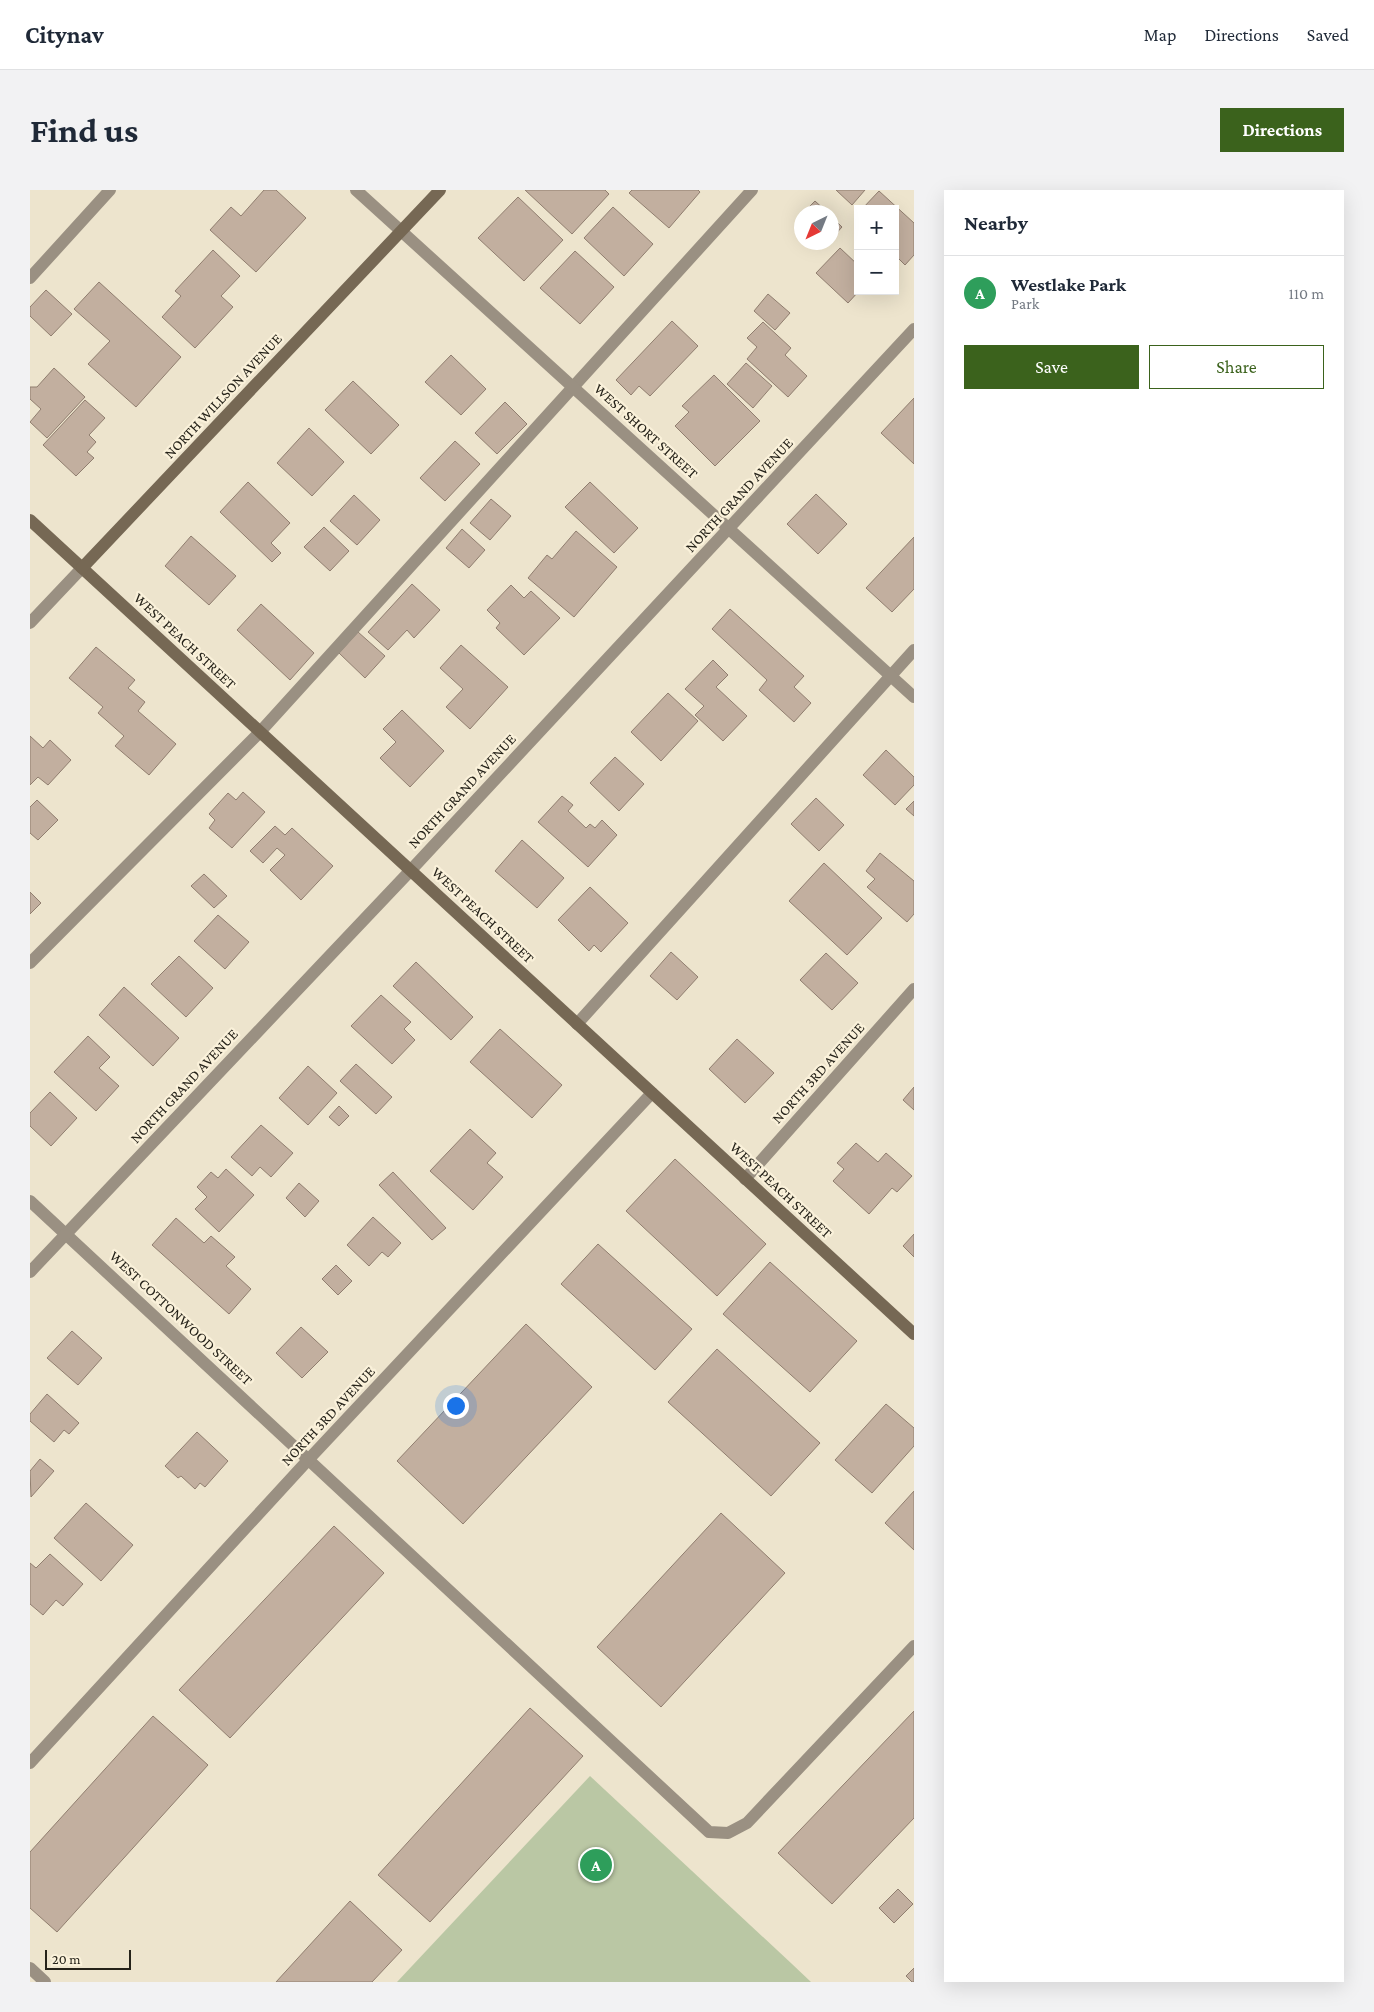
<!DOCTYPE html>
<meta charset="utf-8">
<style>
:root{--surface:#fff;--page:#f2f2f3;--text:#1f2937;--muted:#747a83;--line:#e0e1e3;--accent:#3b621c}
body{margin:0;font-family:"Crimson Pro",serif;background:var(--page);color:var(--text)}
.controls{position:absolute;right:15px;top:15px;display:grid;overflow:hidden;border-radius:0px;box-shadow:0 5px 20px #0002}
.controls button{width:45px;height:45px;display:grid;place-items:center;padding:0;border:0;border-bottom:1px solid var(--line);background:var(--surface);color:var(--text);font:25px sans-serif}
.compass{position:absolute;left:764px;top:15px;width:45px;height:45px;border-radius:50%;background:var(--surface);box-shadow:0 5px 20px #0002;rotate:223deg}
.scale{position:absolute;left:15px;bottom:12px;width:86px;box-sizing:border-box;padding-left:5px;border:2px solid #252219;border-top:0;font-size:14px;line-height:18px;white-space:nowrap;color:#252219;-webkit-text-stroke:4px #faf1da;paint-order:stroke}
.you{position:absolute;left:425px;top:1215px;width:18px;height:18px;margin:-12px;border:4px solid #fff;border-radius:50%;background:#1a73e8;box-shadow:0 0 0 8px #1a73e833}
.badge{display:grid;place-items:center;width:32px;height:32px;border-radius:50%;background:var(--accent);color:#fff;font-size:16px;font-weight:700}
.pin{position:absolute;translate:-50% -50%;border:2px solid #fff;box-shadow:0 1px 5px #0006}
.list{margin:0;padding:0;list-style:none}
h2{display:flex;justify-content:space-between;align-items:center;height:65px;margin:0;padding:0 20px;font-size:21px}
h2 small{font-size:16px;font-weight:400;color:var(--muted)}
.list li{display:grid;grid-template-columns:32px 1fr auto;gap:15px;align-items:center;box-sizing:border-box;height:75px;padding:0 20px;border-top:1px solid var(--line)}
.list b{display:block;font-size:19px;white-space:nowrap}
.list p{margin:0;font-size:16px;white-space:nowrap;color:var(--muted)}
.list em{font-size:16px;font-style:normal;color:var(--muted)}
.actions{display:flex;gap:10px;padding:15px 20px}
.actions a{flex:1;padding:11px 0;border:1px solid var(--accent);border-radius:0px;text-align:center;font-size:18px;color:var(--accent)}
.actions .main{background:var(--accent);color:#fff}
.map{position:relative;flex:none;width:884px;height:1792px;overflow:hidden;border-radius:0px}
header{display:flex;align-items:center;gap:30px;box-sizing:border-box;height:70px;padding:0 25px;background:var(--surface);border-bottom:1px solid var(--line)}
header strong{font-size:24px}
nav{display:flex;gap:28px;margin-inline-start:auto;font-size:18px}
.intro{display:flex;align-items:center;justify-content:space-between;box-sizing:border-box;height:120px;padding:0 30px}
h1{margin:0;font-size:35px}
.button{padding:12px 22px;border-radius:0px;background:var(--accent);color:#fff;font-size:18px;font-weight:700}
main{display:flex;gap:30px;padding:0 30px}
aside{flex:1;background:var(--surface);border-radius:0px;box-shadow:0 5px 20px #0002}
.map>svg:first-child{display:block}
.green{fill:#bac7a4}
.building{fill:#c2af9f;stroke:#907e6f}
.lines{fill:none;stroke-linecap:round;stroke-linejoin:round}
.lane{stroke:#9a9082;stroke-width:12}
.street{stroke:#9a9082;stroke-width:12}
.secondary{stroke:#766854;stroke-width:12}
.labels{text-anchor:middle;stroke-width:4.5;stroke-linejoin:round;paint-order:stroke}
.street-label{font-size:15px;fill:#252219;stroke:#faf1da}
</style>
<header>
<strong>Citynav</strong>
<nav><a>Map</a><a>Directions</a><a>Saved</a></nav>
</header>
<div class="intro"><h1>Find us</h1><a class="button">Directions</a></div>
<main>
<div class="map">
<svg width="884" height="1792" viewBox="0 0 884 1792">
<rect width="100%" height="100%" fill="#ede4cd"/>
<path class="green" d="M560,1586L762,1774L781,1792H367Z"/>
<g class="building">
<path d="M234,0H246L276,28L226,82L180,40L201,17L211,26Z"/>
<path d="M495,0H575L579,4L542,44Z"/>
<path d="M602,0H668L670,2L639,38L599,3Z"/>
<path d="M806,0H835L822,15Z"/>
<path d="M849,1L884,33V65L875,75L865,65V19H832Z"/>
<path d="M488,7L533,50L494,91L448,48Z"/>
<path d="M785,11L797,22H774Z"/>
<path d="M583,17L623,54L594,86L554,48Z"/>
<path d="M802,27L812,37L802,48Z"/>
<path d="M810,58L828,75L829,101L818,113L786,83Z"/>
<path d="M183,60L210,86L191,106L203,117L165,158L132,127L151,106L145,101Z"/>
<path d="M545,61L584,97L550,134L510,98Z"/>
<path d="M69,92L151,167L106,217L58,174L80,151L44,119Z"/>
<path d="M16,100L42,124L21,146L0,126V117Z"/>
<path d="M738,104L760,123L745,140L724,121Z"/>
<path d="M642,131L668,156L620,206L609,196L601,205L586,190Z"/>
<path d="M733,132L761,158L755,165L777,186L758,207L717,169L727,157L717,148Z"/>
<path d="M421,165L456,199L431,225L395,192Z"/>
<path d="M716,173L742,196L723,218L697,194Z"/>
<path d="M24,178L55,207L17,248L0,232L11,219L0,209V197H7Z"/>
<path d="M684,185L730,231L685,276L645,236L659,222L652,216Z"/>
<path d="M323,191L369,235L341,264L295,220Z"/>
<path d="M884,208V274L851,243Z"/>
<path d="M55,210L75,228L59,245L66,252L57,262L64,268L46,286L13,255Z"/>
<path d="M475,212L497,234L467,264L445,243Z"/>
<path d="M279,238L314,272L282,306L247,273Z"/>
<path d="M425,251L450,274L415,311L390,288Z"/>
<path d="M218,292L260,333L241,353L251,363L242,372L190,322Z"/>
<path d="M560,292L608,338L584,363L535,317Z"/>
<path d="M786,304L817,334L788,364L757,334Z"/>
<path d="M324,305L350,330L327,355L300,331Z"/>
<path d="M461,309L481,326L460,350L440,333Z"/>
<path d="M294,337L319,361L300,381L274,357Z"/>
<path d="M432,339L455,360L439,378L416,358Z"/>
<path d="M546,341L587,377L544,427L498,388L517,365L522,369Z"/>
<path d="M161,346L206,386L179,415L135,376Z"/>
<path d="M884,347V399L862,422L836,398Z"/>
<path d="M382,394L410,420L384,448L377,440L358,460L338,442Z"/>
<path d="M481,395L494,408L501,401L530,428L494,465L466,438L470,433L457,420Z"/>
<path d="M231,414L284,463L260,490L207,440Z"/>
<path d="M700,419L774,486L764,497L781,513L764,532L729,500L737,490L682,439Z"/>
<path d="M328,442L355,466L335,488L309,463Z"/>
<path d="M431,455L478,497L440,539L416,517L433,499L410,478Z"/>
<path d="M66,457L105,490L98,498L115,512L108,521L146,554L119,585L85,556L94,546L68,523L73,517L39,488Z"/>
<path d="M683,470L698,485L686,497L717,526L693,551L665,525L674,516L655,499Z"/>
<path d="M638,503L668,531L631,571L601,542Z"/>
<path d="M372,520L414,561L380,597L350,568L366,552L353,539Z"/>
<path d="M0,546L13,558L20,550L41,570L18,595L8,587L0,595Z"/>
<path d="M856,560L884,587V595L865,615L833,585Z"/>
<path d="M585,567L614,594L589,621L560,593Z"/>
<path d="M213,602L235,622L202,658L179,638L185,630L179,624L198,603L206,610Z"/>
<path d="M532,606L543,615L538,621L556,638L560,634L565,638L572,630L587,645L558,677L508,632Z"/>
<path d="M786,608L814,635L789,661L761,634Z"/>
<path d="M7,610L28,630L8,650L0,643V617Z"/>
<path d="M884,611V626L876,619Z"/>
<path d="M245,636L255,645L262,638L303,676L271,710L240,680L255,665L247,658L233,673L220,661Z"/>
<path d="M492,650L534,688L507,718L465,681Z"/>
<path d="M850,663L884,691V724L877,732L837,697L845,689L836,681Z"/>
<path d="M794,673L852,728L817,765L759,711Z"/>
<path d="M174,684L197,706L184,718L161,696Z"/>
<path d="M560,697L598,733L571,762L564,755L559,761L528,730Z"/>
<path d="M0,702L11,713L0,724Z"/>
<path d="M188,725L219,752L195,779L164,751Z"/>
<path d="M641,762L668,787L647,810L620,786Z"/>
<path d="M796,763L828,793L802,820L770,790Z"/>
<path d="M149,766L183,798L156,827L121,794Z"/>
<path d="M386,772L443,827L421,850L363,796Z"/>
<path d="M94,797L149,848L123,876L69,825Z"/>
<path d="M351,805L381,832L374,839L385,850L362,874L321,836Z"/>
<path d="M470,839L532,895L502,928L440,872Z"/>
<path d="M58,846L80,867L69,878L89,896L66,921L24,882Z"/>
<path d="M707,849L744,883L715,913L679,879Z"/>
<path d="M326,874L362,907L346,924L310,891Z"/>
<path d="M278,876L307,903L278,935L249,908Z"/>
<path d="M884,897V920L873,910Z"/>
<path d="M20,902L47,928L21,956L0,936V923Z"/>
<path d="M309,916L319,926L309,936L299,927Z"/>
<path d="M231,935L263,963L241,987L230,977L222,986L201,967Z"/>
<path d="M440,939L466,963L457,973L473,987L443,1020L400,981Z"/>
<path d="M826,953L848,972L856,963L882,986L867,1002L862,998L839,1024L803,991L814,979L807,973Z"/>
<path d="M645,969L736,1054L687,1106L596,1021Z"/>
<path d="M196,979L224,1005L189,1042L165,1019L177,1007L167,997L181,982L188,988Z"/>
<path d="M363,982L416,1038L402,1050L349,995Z"/>
<path d="M269,993L289,1011L275,1027L256,1008Z"/>
<path d="M343,1027L371,1053L358,1067L352,1062L339,1076L317,1055Z"/>
<path d="M146,1028L174,1053L181,1046L205,1067L196,1076L221,1099L199,1124L122,1055Z"/>
<path d="M884,1044V1067L873,1056Z"/>
<path d="M568,1054L662,1139L625,1180L531,1094Z"/>
<path d="M740,1072L827,1151L780,1202L693,1124Z"/>
<path d="M306,1075L322,1091L308,1105L292,1089Z"/>
<path d="M496,1134L562,1197L433,1334L367,1271Z"/>
<path d="M271,1137L298,1162L272,1188L246,1163Z"/>
<path d="M42,1141L72,1168L48,1195L17,1168Z"/>
<path d="M687,1159L790,1253L741,1306L638,1212Z"/>
<path d="M17,1204L49,1233L39,1244L34,1240L24,1252L0,1231V1224Z"/>
<path d="M856,1214L884,1238V1256L842,1303L805,1270Z"/>
<path d="M167,1242L198,1271L175,1297L170,1293L165,1299L151,1286L148,1288L135,1276Z"/>
<path d="M10,1269L24,1281L1,1307L0,1281Z"/>
<path d="M884,1301V1360L855,1333Z"/>
<path d="M56,1313L103,1355L71,1391L24,1348Z"/>
<path d="M691,1323L755,1383L631,1517L567,1457Z"/>
<path d="M304,1336L354,1383L200,1548L149,1500Z"/>
<path d="M20,1364L53,1394L33,1416L26,1410L13,1425L0,1414V1373L6,1378Z"/>
<path d="M500,1518L553,1566L400,1732L348,1685Z"/>
<path d="M884,1521V1628L802,1714L748,1663Z"/>
<path d="M123,1526L178,1575L27,1742L0,1718V1662Z"/>
<path d="M868,1699L883,1714L864,1733L849,1718Z"/>
<path d="M320,1711L372,1760L342,1792H246Z"/>
<path d="M884,1778V1792H882L876,1786Z"/>
</g>
<g class="lines">
<g class="lane">
<path d="M0,88L80,0"/>
<path d="M0,773L230,542L722,0"/>
<path d="M547,834L884,460"/>
<path d="M0,1778L15,1792"/>
</g>
<g class="street">
<path d="M326,0L884,507"/>
<path d="M0,433L52,378"/>
<path d="M715,989L884,799"/>
<path d="M0,1011L679,1642L698,1643L717,1633L884,1456"/>
<path d="M0,1082L381,680L884,139"/>
<path d="M0,1573L279,1269L622,903"/>
</g>
<g class="secondary">
<path d="M0,330L884,1144"/>
<path d="M52,378L410,0"/>
</g>
</g>
<g class="labels">
<g class="street-label">
<text transform="translate(193 206) rotate(-47)" y="5">NORTH WILLSON AVENUE</text>
<text transform="translate(616 241) rotate(42)" y="5">WEST SHORT STREET</text>
<text transform="translate(709 305) rotate(-47)" y="5">NORTH GRAND AVENUE</text>
<text transform="translate(155 451) rotate(43)" y="5">WEST PEACH STREET</text>
<text transform="translate(432 601) rotate(-47)" y="5">NORTH GRAND AVENUE</text>
<text transform="translate(453 725) rotate(43)" y="5">WEST PEACH STREET</text>
<text transform="translate(788 883) rotate(-48)" y="5">NORTH 3RD AVENUE</text>
<text transform="translate(154 896) rotate(-47)" y="5">NORTH GRAND AVENUE</text>
<text transform="translate(751 1000) rotate(43)" y="5">WEST PEACH STREET</text>
<text transform="translate(151 1128) rotate(43)" y="5">WEST COTTONWOOD STREET</text>
<text transform="translate(298 1226) rotate(-47)" y="5">NORTH 3RD AVENUE</text>
</g>
</g>
</svg>
<div class="controls">
<button>+</button>
<button>−</button>
</div>
<svg class="compass" viewBox="-18 -18 36 36"><path d="M0-13l5 13h-10z" fill="#e53935"/><path d="M0 13l5-13h-10z" fill="#747a83"/></svg>
<div class="scale">20 m</div>
<div class="you"></div>
<div class="pin badge" style="left:566px;top:1675px;background:#2e9e5b">A</div>
</div>
<aside>
<h2>Nearby<small></small></h2>
<ul class="list">
<li><span class="badge" style="background:#2e9e5b">A</span><div><b>Westlake Park</b><p>Park</p></div><em>110 m</em></li>
</ul>
<div class="actions"><a class="main">Save</a><a>Share</a></div>
</aside>
</main>
